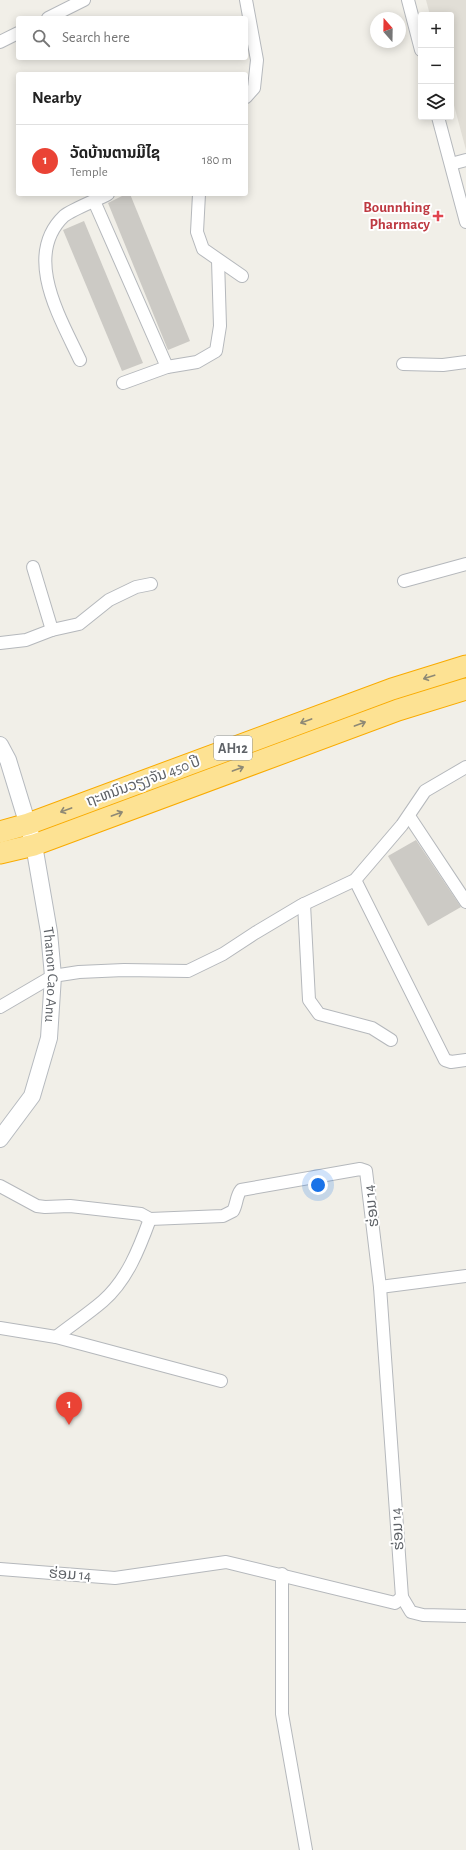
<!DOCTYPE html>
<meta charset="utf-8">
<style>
:root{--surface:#fff;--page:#f2f2f2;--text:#222;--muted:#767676;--line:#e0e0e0;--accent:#ea4335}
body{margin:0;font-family:"Alegreya Sans","Noto Sans Lao",sans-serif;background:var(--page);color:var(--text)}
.controls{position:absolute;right:12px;top:12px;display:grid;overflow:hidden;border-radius:4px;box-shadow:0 2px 10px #0003}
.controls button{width:36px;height:36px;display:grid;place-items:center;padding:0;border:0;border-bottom:1px solid var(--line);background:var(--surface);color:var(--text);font:20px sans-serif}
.compass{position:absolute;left:370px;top:12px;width:36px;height:36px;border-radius:50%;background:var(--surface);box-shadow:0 2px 10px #0003;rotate:340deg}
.you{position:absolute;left:318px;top:1185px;width:14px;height:14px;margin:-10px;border:3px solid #fff;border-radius:50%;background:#1a73e8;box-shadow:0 0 0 6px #1a73e833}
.badge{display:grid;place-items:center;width:26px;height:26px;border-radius:50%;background:var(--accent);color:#fff;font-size:13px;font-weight:700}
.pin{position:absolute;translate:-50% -33px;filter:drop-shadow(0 1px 2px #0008)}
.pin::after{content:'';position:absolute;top:21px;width:14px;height:12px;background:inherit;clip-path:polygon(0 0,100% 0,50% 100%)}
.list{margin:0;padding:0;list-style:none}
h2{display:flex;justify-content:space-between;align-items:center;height:52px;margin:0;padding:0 16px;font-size:17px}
h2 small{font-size:13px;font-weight:400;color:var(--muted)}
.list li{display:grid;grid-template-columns:26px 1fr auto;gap:12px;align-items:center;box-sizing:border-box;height:72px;padding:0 16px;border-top:1px solid var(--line)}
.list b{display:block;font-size:15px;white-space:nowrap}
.list p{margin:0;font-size:13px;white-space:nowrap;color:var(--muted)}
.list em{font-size:13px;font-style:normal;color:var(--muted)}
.icon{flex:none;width:22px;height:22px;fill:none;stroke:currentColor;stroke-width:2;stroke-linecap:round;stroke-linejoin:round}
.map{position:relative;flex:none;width:466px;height:1850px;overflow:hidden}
.search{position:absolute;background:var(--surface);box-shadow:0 2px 10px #0003;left:16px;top:16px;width:232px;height:44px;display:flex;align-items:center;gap:10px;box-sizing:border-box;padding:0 14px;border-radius:4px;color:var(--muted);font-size:15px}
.panel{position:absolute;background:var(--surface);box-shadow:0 2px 10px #0003;left:16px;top:72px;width:232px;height:124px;border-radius:4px}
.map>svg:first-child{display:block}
.education{fill:#e1ded6}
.building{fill:#cccac5}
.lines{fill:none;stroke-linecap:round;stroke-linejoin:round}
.street-casing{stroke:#b5b8bc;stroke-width:14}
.secondary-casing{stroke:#b6babf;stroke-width:18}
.highway-casing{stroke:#f9ab00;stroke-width:23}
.street{stroke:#fff;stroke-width:12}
.secondary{stroke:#fff;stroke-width:16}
.highway{stroke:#fde293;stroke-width:21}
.oneway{stroke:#8e8975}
.health-dot{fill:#e0444e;stroke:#fff;stroke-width:1.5}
.labels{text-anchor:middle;stroke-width:4;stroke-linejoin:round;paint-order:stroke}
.shield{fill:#fff;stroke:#8f9295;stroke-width:1}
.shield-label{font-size:14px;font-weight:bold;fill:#5f6368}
.health-label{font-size:15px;font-weight:bold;fill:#be3a42;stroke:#fff;text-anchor:end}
.street-label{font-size:15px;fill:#5f6368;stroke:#fff}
</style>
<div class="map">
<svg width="466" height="1850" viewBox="0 0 466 1850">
<rect width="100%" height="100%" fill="#f1efe8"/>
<path class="education" d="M426,0H466V150L451,94V15H430Z"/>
<g class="building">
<path d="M126,194H130L190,341L168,350L108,203Z"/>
<path d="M84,221L143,363L122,371L63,230Z"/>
<path d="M416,840L461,907L428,926L388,856Z"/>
</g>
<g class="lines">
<defs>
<g id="street">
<path d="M246,0L257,60L254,88L246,97"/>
<path d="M408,0L421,50"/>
<path d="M48,18L84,0"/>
<path d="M0,42L18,33"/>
<path d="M438,117L466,222"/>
<path d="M451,164L466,160"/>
<path d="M199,194L197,232L203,249L242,276"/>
<path d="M94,201L167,367L123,383"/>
<path d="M80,360C61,319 22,256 64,216C73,209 97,200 108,194"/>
<path d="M403,364L443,365L466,362"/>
<path d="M167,367L197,362L216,351L220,326L218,260"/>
<path d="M33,567L52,630"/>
<path d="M404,581L466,564"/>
<path d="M0,643L26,640L52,630L79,624L109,600L136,587L151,584"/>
<path d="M409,816L466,902"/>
<path d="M355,880L445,1060L451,1062L466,1060"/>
<path d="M304,904L309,1000L319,1014L372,1028L391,1040"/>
<path d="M0,1007L53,976L79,972L124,970L188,971L223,954L255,933L302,905L355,880L402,825L425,791L466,767"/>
<path d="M0,1186L37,1206L45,1207L70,1206L141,1214L150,1219L223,1216L233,1211C237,1204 236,1196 241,1190L360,1169L366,1171L380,1287L402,1597L411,1612L423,1615L466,1616"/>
<path d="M380,1287L466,1276"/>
<path d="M0,1328L56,1337L221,1381"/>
<path d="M56,1337C71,1325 88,1314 103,1301C127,1280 139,1249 150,1219"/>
<path d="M0,1569L115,1578L226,1562L395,1603L402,1597"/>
<path d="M282,1574V1714L306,1850"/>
</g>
<g id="secondary">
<path id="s1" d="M0,745L8,760L34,845L49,932L53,976L49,1038L32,1096L0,1139"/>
</g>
<g id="highway">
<path d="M0,832L28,824L392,689L466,666"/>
<path d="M0,853L34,845L398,710L466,689"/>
</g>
</defs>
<use href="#street" class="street-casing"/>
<use href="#secondary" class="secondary-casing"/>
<use href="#highway" class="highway-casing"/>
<use href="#street" class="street"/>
<use href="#secondary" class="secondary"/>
<use href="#highway" class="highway"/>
</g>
<defs><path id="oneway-shaft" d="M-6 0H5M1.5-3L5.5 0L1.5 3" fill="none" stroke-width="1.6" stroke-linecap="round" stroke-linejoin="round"/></defs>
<g class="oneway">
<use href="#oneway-shaft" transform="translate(429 677) rotate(162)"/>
<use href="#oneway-shaft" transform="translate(306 721) rotate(160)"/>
<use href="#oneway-shaft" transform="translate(360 724) rotate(-20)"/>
<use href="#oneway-shaft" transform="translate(238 769) rotate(-20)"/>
<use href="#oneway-shaft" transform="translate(66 810) rotate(160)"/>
<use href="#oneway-shaft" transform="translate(117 814) rotate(-20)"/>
</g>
<path class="health-dot" d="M436 210h4v4h4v4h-4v4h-4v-4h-4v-4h4z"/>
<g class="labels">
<rect class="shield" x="214" y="736" width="38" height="24" rx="3"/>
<g class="shield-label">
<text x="233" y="753">AH12</text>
</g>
<g class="health-label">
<text x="430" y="212">Bounnhing<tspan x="430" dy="17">Pharmacy</tspan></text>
</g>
<g class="street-label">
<text transform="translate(143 781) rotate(-20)" y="5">ຖະຫນົນວຽງຈັນ 450 ປີ</text>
<text dy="5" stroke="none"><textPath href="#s1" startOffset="237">Thanon Cao Anu</textPath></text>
<text transform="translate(371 1206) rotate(-97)" y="5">ຮ່ອມ 14</text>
<text transform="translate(397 1529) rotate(-94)" y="5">ຮ່ອມ 14</text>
<text transform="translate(70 1574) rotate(4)" y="5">ຮ່ອມ 14</text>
</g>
</g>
</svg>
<div class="controls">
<button>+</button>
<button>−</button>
<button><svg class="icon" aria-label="layers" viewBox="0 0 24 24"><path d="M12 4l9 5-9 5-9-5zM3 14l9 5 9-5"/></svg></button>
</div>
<svg class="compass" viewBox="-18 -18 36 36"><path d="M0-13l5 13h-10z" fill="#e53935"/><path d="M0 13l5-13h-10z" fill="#767676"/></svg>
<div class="you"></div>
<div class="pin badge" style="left:69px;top:1425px">1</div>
<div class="search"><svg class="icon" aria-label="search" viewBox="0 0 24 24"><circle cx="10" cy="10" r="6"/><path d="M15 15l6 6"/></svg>Search here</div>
<section class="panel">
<h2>Nearby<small></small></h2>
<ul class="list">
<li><span class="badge">1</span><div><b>ວັດບ້ານຕານມີໄຊ</b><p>Temple</p></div><em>180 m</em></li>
</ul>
</section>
</div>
